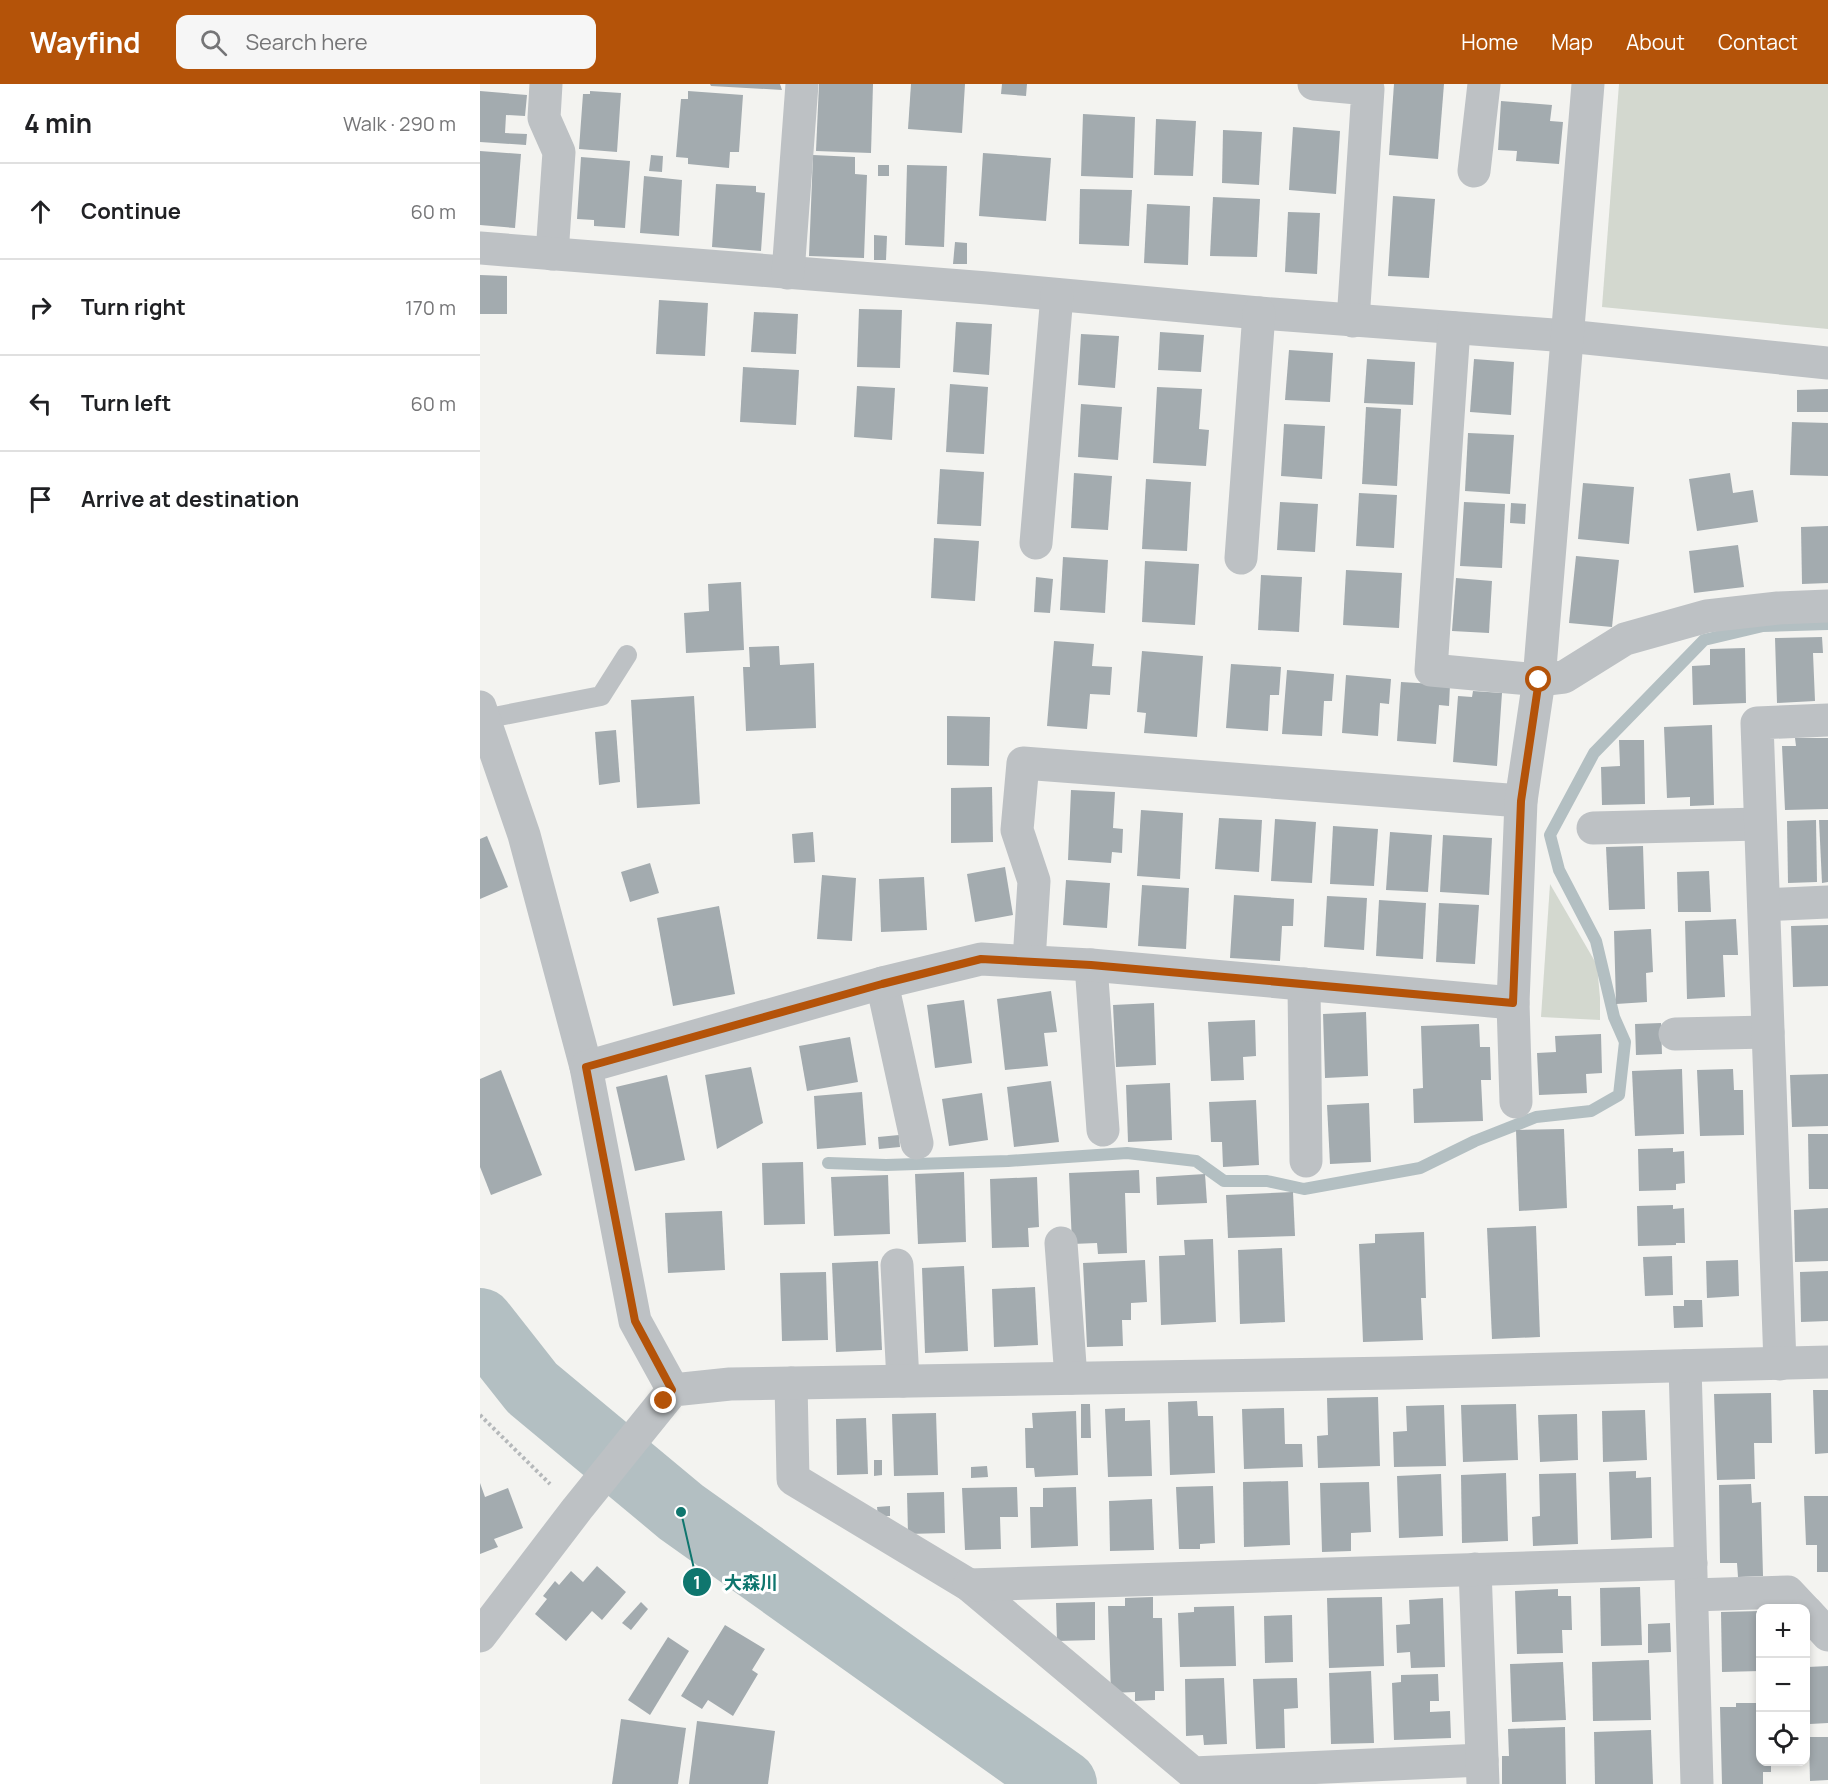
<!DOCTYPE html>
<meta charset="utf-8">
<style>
:root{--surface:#fff;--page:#f6f6f6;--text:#202124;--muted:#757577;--line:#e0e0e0;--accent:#b45309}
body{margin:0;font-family:Manrope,"Noto Sans JP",sans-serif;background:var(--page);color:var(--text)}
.controls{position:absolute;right:18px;bottom:18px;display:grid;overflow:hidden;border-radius:12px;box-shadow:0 3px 9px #0003}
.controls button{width:54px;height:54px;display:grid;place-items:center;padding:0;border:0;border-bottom:2px solid var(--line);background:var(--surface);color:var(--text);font:30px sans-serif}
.stop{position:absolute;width:18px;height:18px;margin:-14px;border:4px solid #b45309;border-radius:50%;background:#fff}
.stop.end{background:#b45309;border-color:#fff;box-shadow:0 2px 6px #0008}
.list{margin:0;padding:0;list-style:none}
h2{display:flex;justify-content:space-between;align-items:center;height:78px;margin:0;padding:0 24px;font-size:26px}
h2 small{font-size:20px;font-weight:400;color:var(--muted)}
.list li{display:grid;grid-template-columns:39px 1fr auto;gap:18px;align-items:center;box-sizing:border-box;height:96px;padding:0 24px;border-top:2px solid var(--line)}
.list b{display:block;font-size:22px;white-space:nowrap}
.list em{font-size:20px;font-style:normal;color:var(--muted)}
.icon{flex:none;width:33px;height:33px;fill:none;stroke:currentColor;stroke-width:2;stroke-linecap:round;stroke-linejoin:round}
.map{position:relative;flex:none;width:1348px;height:1700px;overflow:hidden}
header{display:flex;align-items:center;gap:36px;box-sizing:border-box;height:84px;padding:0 30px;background:var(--accent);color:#fff}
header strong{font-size:28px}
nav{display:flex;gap:33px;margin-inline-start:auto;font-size:21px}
.search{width:420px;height:54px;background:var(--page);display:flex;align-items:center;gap:15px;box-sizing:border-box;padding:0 21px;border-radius:12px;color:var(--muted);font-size:22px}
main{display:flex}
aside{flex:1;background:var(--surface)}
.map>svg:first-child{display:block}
.green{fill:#d3d8cf}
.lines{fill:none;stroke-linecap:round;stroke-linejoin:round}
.stream{stroke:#b3bfc2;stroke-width:12}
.river{stroke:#b3bfc2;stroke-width:68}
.building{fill:#a3abaf}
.path{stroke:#b5b8ba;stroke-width:4;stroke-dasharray:3 3;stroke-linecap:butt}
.service{stroke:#bdc1c4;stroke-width:20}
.minor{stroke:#bdc1c4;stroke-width:33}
.route{stroke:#b45309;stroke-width:8}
.leader{fill:none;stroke:#0f766e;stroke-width:2}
.callout-dot{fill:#0f766e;stroke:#fff;stroke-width:2}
.mark-label{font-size:18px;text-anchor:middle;font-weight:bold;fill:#fff}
.callout-label{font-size:18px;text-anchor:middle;font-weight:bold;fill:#0f766e;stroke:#fff;stroke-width:6;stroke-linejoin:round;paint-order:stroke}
</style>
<header>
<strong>Wayfind</strong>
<div class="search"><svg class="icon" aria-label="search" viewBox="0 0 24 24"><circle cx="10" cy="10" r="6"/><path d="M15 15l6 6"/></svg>Search here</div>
<nav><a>Home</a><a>Map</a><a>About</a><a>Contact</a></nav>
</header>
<main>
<aside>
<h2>4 min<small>Walk · 290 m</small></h2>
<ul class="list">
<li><svg class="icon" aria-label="ahead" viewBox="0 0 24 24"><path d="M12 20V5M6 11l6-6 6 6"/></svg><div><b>Continue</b></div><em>60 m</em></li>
<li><svg class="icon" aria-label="right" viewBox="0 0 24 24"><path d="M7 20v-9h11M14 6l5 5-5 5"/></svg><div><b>Turn right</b></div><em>170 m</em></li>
<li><svg class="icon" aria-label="left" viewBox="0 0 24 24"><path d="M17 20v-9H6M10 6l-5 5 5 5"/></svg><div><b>Turn left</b></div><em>60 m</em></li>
<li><svg class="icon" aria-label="arrive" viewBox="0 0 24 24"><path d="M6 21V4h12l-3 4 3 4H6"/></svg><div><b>Arrive at destination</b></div></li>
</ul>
</aside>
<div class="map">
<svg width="1348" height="1700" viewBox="0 0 1348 1700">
<rect width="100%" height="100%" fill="#f3f3f0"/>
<g class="green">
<path d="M1139,0H1348V245L1122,223Z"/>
<path d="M1070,800L1117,881L1120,914V936L1061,933Z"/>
</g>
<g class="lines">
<path class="stream" d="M348,1079L406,1081L528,1077L647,1069L716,1077L744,1097H787L824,1105L940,1084L995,1057L1056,1033L1111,1027L1139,1011L1145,958L1134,933L1116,857L1079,786L1070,751L1114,669L1224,556L1283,542L1348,540"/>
<path class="river" d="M0,1238L52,1304L201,1428L583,1700"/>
</g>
<g class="building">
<path d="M230,0H300L302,6L231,2Z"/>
<path d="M339,0H393L391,69L336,67Z"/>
<path d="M431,0H485L482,49L428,45Z"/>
<path d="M522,0H547L546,12L521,10Z"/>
<path d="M914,0H964L958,75L909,71Z"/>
<path d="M0,7L47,11L45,32L26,31L25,49L47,50L46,61L0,58Z"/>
<path d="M110,7L141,9L137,68L99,65L103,10H110Z"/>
<path d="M208,7L263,11L259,68H250L249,84L208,80V74L196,73L201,15H208Z"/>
<path d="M1021,17L1072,21L1070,37L1083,38L1079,80L1036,77L1037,67L1018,66Z"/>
<path d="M603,30L655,33L653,94L601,92Z"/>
<path d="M676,35L716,37L713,92L674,91Z"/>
<path d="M813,43L860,47L856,110L809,106Z"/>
<path d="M743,46L782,48L779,101L742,99Z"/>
<path d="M0,67L41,70L35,144L0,141Z"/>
<path d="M503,69L571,74L566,137L499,132Z"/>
<path d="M171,71L183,72L182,88L169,87Z"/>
<path d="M333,71L375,73V90L387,91L384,174L329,172Z"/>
<path d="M101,73L150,77L145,144L114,142V136L97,135Z"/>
<rect x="398" y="81" width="11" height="11"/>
<path d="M427,81L467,82L464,163L425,161Z"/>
<path d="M164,92L202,96L199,152L160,149Z"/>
<path d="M236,100L276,102V108L285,109L281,167L232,163Z"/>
<path d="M600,105L652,106L649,162L599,160Z"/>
<path d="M913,112L955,115L949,194L908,192Z"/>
<path d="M733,113L780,115L777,173L730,172Z"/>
<path d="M667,120L710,122L708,181L664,179Z"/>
<path d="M808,128L840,129L837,190L805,188Z"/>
<path d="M394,151L407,152L406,176H394Z"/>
<path d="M475,158L487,159V180H473Z"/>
<path d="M0,191L27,192V230H0Z"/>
<path d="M179,216L228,219L225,272L176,270Z"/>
<path d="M379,225L422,226L420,284L377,283Z"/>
<path d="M274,228L318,230L316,270L271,268Z"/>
<path d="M476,238L512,240L509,291L473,288Z"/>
<path d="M680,248L724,251L721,288L678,286Z"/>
<path d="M601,250L639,252L635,304L598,301Z"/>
<path d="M809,266L853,269L850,318L805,316Z"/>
<path d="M887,275L935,278L933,321L884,319Z"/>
<path d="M994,275L1034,278L1031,331L990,328Z"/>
<path d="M263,283L319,286L316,341L260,338Z"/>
<path d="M470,300L508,303L504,370L466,368Z"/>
<path d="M377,302L415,304L412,356L374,353Z"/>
<path d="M677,303L722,305L719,345L729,346L726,382L673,379Z"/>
<path d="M1348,305V328H1317V306Z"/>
<path d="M601,320L642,323L638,376L598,373Z"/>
<path d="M886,323L921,325L917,402L882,400Z"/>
<path d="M1312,338L1348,339V392L1310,391Z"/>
<path d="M804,340L845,342L842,395L801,392Z"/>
<path d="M988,349L1034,351L1030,410L985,407Z"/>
<path d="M460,385L504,388L501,442L457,440Z"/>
<path d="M594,389L632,392L628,446L591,444Z"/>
<path d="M1250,389L1253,409L1273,406L1278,438L1217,447L1209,395Z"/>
<path d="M666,395L711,398L707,467L662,465Z"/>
<path d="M1103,399L1154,403L1149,460L1098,455Z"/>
<path d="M879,409L917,411L914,464L876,462Z"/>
<path d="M800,418L838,420L835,468L797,466Z"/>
<path d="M984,418L1025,420L1022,484L980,482Z"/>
<path d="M1031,419L1046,420L1045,440L1030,439Z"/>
<path d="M1348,442V499L1322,500L1321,443Z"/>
<path d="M454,454L499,457L495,517L451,514Z"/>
<path d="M1258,461L1264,503L1214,509L1209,467Z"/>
<path d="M1096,472L1139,476L1132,543L1089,539Z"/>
<path d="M583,473L628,476L625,529L580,526Z"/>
<path d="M665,477L719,480L715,541L662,538Z"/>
<path d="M866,486L922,489L919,544L863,541Z"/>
<path d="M781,491L822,493L819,548L778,546Z"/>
<path d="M556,493L573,495L570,529L554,528Z"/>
<path d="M976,494L1012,497L1009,549L972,547Z"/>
<path d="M261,498L264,566L206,569L204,529L229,527L228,500Z"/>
<path d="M1342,553L1343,569H1333L1335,617L1297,619L1295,554Z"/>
<path d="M574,557L614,560L612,582L632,583L630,611L610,610L607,645L567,642Z"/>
<path d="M299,562L300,581L334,579L336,644L266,647L263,583H270L269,563Z"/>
<path d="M1265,564L1266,619L1213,621L1212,582L1230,581V565Z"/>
<path d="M662,567L723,572L717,653L664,649L666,629L657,628Z"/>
<path d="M751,580L801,583L799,611H790L788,647L746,644Z"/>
<path d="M807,586L854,590L852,617H844L842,652L802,650Z"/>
<path d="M866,591L911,595L909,620L900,619L898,652L862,649Z"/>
<path d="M921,598L970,601L969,622L959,621L956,660L917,657Z"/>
<path d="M993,607L1022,609L1017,682L973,678L978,612L992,613Z"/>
<path d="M214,612L220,720L157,724L151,616Z"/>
<path d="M467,632L510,633L509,682L467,681Z"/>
<path d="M1232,641L1234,721L1210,722V713L1187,714L1184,643Z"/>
<path d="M136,646L140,698L119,701L115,648Z"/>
<path d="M1315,654H1348V725L1305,726L1302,662H1316Z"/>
<path d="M1139,656H1164L1165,720L1122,721L1121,683L1140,682Z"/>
<path d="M512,703L513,758L471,759V704Z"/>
<path d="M591,706L635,708L633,744L643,745L642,769L632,768L631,779L588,776Z"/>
<path d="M661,726L703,729L700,795L657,792Z"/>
<path d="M739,734L782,736L779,788L735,785Z"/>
<path d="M795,735L836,738L832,799L791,797Z"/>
<path d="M1336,736L1337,798L1308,799L1307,737Z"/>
<path d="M1339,736H1348V798L1342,799Z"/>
<path d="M853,742L898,745L894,802L850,800Z"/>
<path d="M333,748L335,778L314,779L312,750Z"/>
<path d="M910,748L952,751L948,808L906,806Z"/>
<path d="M963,751L1012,754L1009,811L960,808Z"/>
<path d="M7,752L28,803L0,815V755Z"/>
<path d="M1163,762L1165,825L1129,826L1126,763Z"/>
<path d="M170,779L179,809L150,818L141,788Z"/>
<path d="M525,783L533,831L495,838L487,790Z"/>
<path d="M1229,787L1231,828H1198L1197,788Z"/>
<path d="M342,791L376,794L372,857L337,855Z"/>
<path d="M444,793L447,846L401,848L399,795Z"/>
<path d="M586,796L630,799L627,844L583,841Z"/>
<path d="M662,801L709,804L706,865L658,862Z"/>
<path d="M754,811L814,815L813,842H802L800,877L750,874Z"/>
<path d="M847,812L887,814L884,866L844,863Z"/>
<path d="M899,816L946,819L943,875L896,872Z"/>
<path d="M959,819L999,821L995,880L956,878Z"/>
<path d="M239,822L255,910L193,922L177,834Z"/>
<path d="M1256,835L1258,871H1243L1245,913L1207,915L1205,837Z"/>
<path d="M1348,841V902L1313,903L1311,842Z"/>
<path d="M1171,845L1173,888L1166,889L1167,918L1136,920L1134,847Z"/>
<path d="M571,907L577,948L564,949L568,982L525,986L517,915Z"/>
<path d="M484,916L492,979L455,984L447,921Z"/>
<path d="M674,919L676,981L636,983L633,921Z"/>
<path d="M886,928L888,992L845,994L843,930Z"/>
<path d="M775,936L776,972L763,973L764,996L731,997L728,938Z"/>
<path d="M1181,939L1182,970L1156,971L1155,940Z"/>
<path d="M999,940L1000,963H1010L1011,996H1001L1003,1037L934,1039L933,1005L943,1004L941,942Z"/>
<path d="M1121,950L1122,989L1106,990L1107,1009L1059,1011L1057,969L1076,968L1075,952Z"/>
<path d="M370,953L378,998L327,1007L319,962Z"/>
<path d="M271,983L283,1039L237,1065L225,991Z"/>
<path d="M1202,985L1204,1050L1155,1052L1152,987Z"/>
<path d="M1253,985L1254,1006H1263L1264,1051L1220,1052L1217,986Z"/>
<path d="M21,986L62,1091L11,1111L0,1083V995Z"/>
<path d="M1348,990V1042L1312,1043L1310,991Z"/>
<path d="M187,991L205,1076L155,1087L136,1003Z"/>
<path d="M571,997L579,1058L534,1063L527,1003Z"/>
<path d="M690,999L692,1056L648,1058L646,1001Z"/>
<path d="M382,1008L386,1061L337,1065L334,1012Z"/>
<path d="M502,1009L508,1056L469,1062L462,1015Z"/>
<path d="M776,1016L779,1081L743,1083L742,1058H731L729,1018Z"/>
<path d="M889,1019L891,1078L850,1080L847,1021Z"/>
<path d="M1084,1045L1087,1124L1039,1127L1036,1046Z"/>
<path d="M1328,1050H1348V1105H1329Z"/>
<path d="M419,1051L420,1063L399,1065L398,1053Z"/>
<path d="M1193,1064V1068L1204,1067L1205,1099L1196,1100V1106L1159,1107L1158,1065Z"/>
<path d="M323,1078L325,1140L284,1141L282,1079Z"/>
<path d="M659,1086L660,1109H645L647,1169L618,1170L617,1159L592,1160L589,1089Z"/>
<path d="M484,1088L486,1158L438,1160L435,1090Z"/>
<path d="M725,1090L727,1119L677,1121L676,1093Z"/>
<path d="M408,1091L410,1150L354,1152L351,1093Z"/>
<path d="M557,1093L559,1143L548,1144L549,1163L512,1164L510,1095Z"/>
<path d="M813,1108L815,1152L748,1154L746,1111Z"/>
<path d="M1193,1121V1125L1204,1124L1205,1159H1196V1161L1158,1162L1157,1122Z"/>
<path d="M1348,1124V1177L1315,1178L1314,1126Z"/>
<path d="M242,1127L245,1186L188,1189L185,1129Z"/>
<path d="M1056,1142L1060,1253L1012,1255L1007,1144Z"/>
<path d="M944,1148L946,1214H941L943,1256L883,1258L879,1160L895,1159V1150Z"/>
<path d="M733,1155L736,1238L681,1241L679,1172L705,1171L704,1156Z"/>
<path d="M802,1164L805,1238L760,1240L758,1166Z"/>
<path d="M1192,1172L1193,1211L1165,1212L1163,1173Z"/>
<path d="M665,1176L667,1218L651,1219V1236H642L643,1262L607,1263L603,1179Z"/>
<path d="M1258,1176L1259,1212L1227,1214L1226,1177Z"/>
<path d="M398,1177L402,1266L356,1268L352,1179Z"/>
<path d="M484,1182L488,1267L445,1269L442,1184Z"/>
<path d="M1348,1187V1237L1321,1238L1320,1188Z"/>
<path d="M346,1188L348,1256L302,1257L300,1189Z"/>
<path d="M555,1203L558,1261L514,1263L512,1205Z"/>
<path d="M1204,1216H1222L1223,1243L1194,1244L1193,1222H1204Z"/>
<path d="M1333,1306H1348V1369L1335,1370Z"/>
<path d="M1291,1309L1292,1359H1274L1275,1395L1237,1396L1234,1310Z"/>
<path d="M898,1313L900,1382L838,1384L837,1352L848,1351L847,1314Z"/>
<path d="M717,1317L718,1332H733L735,1389L690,1391L688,1318Z"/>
<path d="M601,1320H610L611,1354H601Z"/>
<path d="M1036,1320L1038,1376L983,1378L981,1321Z"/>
<path d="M964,1321L966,1382L914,1383L913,1348L927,1347L926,1322Z"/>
<path d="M645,1324V1337L670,1336L672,1392L628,1393L625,1325Z"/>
<path d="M804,1324L805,1360H822L823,1383L764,1385L762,1325Z"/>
<path d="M1165,1326L1167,1376L1123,1378L1122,1327Z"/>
<path d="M596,1327L598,1391L555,1393L554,1384H546L545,1344H553L552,1329Z"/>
<path d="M456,1329L458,1391L414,1392L412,1330Z"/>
<path d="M1097,1330L1098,1376L1060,1378L1058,1331Z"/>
<path d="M386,1334L388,1390L357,1391L356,1335Z"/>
<path d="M394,1376H402V1391L394,1392Z"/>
<path d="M507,1382L508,1393L491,1394V1383Z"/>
<path d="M1156,1387V1394L1171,1393L1172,1454L1131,1456L1129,1388Z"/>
<path d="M1026,1389L1028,1457L982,1459L981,1391Z"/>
<path d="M1096,1389L1098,1460L1053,1462L1052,1433L1060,1432L1059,1390Z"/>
<path d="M961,1390L963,1452L919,1454L917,1392Z"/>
<path d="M808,1397L810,1461L764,1463L763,1398Z"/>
<path d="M889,1398L891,1448L871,1449V1467L842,1468L840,1399Z"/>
<path d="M0,1399L5,1413L28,1404L43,1444L14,1455L18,1463L0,1470Z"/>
<path d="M1271,1400L1272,1419L1281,1418L1283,1492L1258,1493L1257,1479H1240L1239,1401Z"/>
<path d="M733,1402L735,1459L720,1460V1465H699L696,1403Z"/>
<path d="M537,1403L538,1433H520L521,1465L485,1466L482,1404Z"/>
<path d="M596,1403L598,1462L551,1464L550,1423H563V1404Z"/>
<path d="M464,1408L465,1449L428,1450L427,1409Z"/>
<path d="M1324,1412H1348V1488H1337V1461H1326Z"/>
<path d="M672,1415L674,1466L630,1467L629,1417Z"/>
<path d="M410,1422V1432H398L397,1423Z"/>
<path d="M117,1482L146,1508L122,1536L112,1527L86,1557L55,1530L67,1515L63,1512L75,1497L79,1501L91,1487L103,1498Z"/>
<path d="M1160,1503L1162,1561L1121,1562L1120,1504Z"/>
<path d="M1078,1505V1512H1091L1092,1546H1082L1083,1569L1037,1570L1035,1507Z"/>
<path d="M673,1513V1534H682L684,1607H675V1616L655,1617V1608L631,1609L628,1522H645V1514Z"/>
<path d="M902,1513L904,1582L849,1584L847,1514Z"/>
<path d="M963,1514L965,1583L931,1584L930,1568L917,1569L916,1541L930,1540L929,1516Z"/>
<path d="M161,1518L168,1525L151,1546L142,1539Z"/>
<path d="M615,1518V1556L577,1557L576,1519Z"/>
<path d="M754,1522L756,1582L700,1583L698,1529L714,1528V1523Z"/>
<path d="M1280,1527V1587L1242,1588L1241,1528Z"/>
<path d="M812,1531L813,1578L785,1579L784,1532Z"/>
<path d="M1190,1539L1191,1568L1168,1569V1540Z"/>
<path d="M245,1541L285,1565L272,1586L278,1590L253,1632L228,1616L222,1625L201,1612Z"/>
<path d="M188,1553L209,1567L170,1631L148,1616Z"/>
<path d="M1169,1576L1171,1636L1113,1637L1112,1578Z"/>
<path d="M1083,1578L1086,1636L1032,1638L1030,1580Z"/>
<path d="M1348,1582V1639L1330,1640L1328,1583Z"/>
<path d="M891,1587L894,1659L851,1660L849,1589Z"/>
<path d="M958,1590L959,1617H950V1628L970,1627L971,1654L914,1656L912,1599L921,1598V1591Z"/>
<path d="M744,1594L747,1660L724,1661L723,1651L706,1652L705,1595Z"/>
<path d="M817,1594L818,1624L804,1625L805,1664L776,1665L773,1595Z"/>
<path d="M1256,1619H1280V1678H1291V1688H1283V1700H1242L1240,1623H1256Z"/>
<path d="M141,1635L206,1644L198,1700H132Z"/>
<path d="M217,1637L295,1647L288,1700H209Z"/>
<path d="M1085,1643L1086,1700H1022V1672H1029L1028,1645Z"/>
<path d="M1171,1646L1173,1700H1115L1114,1648Z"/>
<path d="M1329,1653H1348V1696L1330,1697Z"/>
</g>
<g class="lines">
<path class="path" d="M0,1331L70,1400"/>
<path class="service" d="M4,635L121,612L147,571"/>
<g class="minor">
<path d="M66,0L64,34L79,68L72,170"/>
<path d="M834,0L888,5L873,237"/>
<path d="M994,87L1004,0"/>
<path d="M0,164L507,204L779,229L1087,252L1348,279"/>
<path d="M308,189L322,0"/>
<path d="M974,244L951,586L1059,596L1084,593L1145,555L1227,532L1298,524L1348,522"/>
<path d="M556,459L577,211"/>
<path d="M761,474L779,229"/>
<path d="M0,623L44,751L106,983L155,1237L193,1306"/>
<path d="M1113,744L1280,740"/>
<path d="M1284,821L1348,818"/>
<path d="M549,877L554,797L537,746L543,679L1041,717"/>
<path d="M611,881L623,1046"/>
<path d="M402,899L437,1059"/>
<path d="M824,900L826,1077"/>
<path d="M1195,950L1288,948"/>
<path d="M106,983L402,899L501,875L611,881L1033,919"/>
<path d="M1036,1018L1033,919L1041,717L1059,596L1108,0"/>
<path d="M581,1159L591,1294"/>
<path d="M417,1181L423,1297"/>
<path d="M1300,1280L1277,639L1348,636"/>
<path d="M1205,1282L1217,1700"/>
<path d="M311,1299L313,1395L489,1501L713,1689L1002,1676"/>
<path d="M995,1485L1003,1700"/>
<path d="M489,1501L1211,1479"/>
<path d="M1212,1511L1308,1508L1323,1524"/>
<path d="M1326,1527L1348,1551"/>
<path d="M0,1552L97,1425L193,1306L250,1300L915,1289L1348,1278"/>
</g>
</g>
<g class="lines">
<path class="route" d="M184,1317L192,1306L155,1237L106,983L402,900L501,875L611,881L1033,919L1041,717L1059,596"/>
</g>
<path class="leader" d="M201 1428L217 1498"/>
<g class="callout-dot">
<circle cx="201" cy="1428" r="6"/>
<circle cx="217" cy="1498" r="15"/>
</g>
<g class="mark-label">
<text x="217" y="1505">1</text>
</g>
<g class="callout-label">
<text x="271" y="1505">大森川</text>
</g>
</svg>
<div class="controls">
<button>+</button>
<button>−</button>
<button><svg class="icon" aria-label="locate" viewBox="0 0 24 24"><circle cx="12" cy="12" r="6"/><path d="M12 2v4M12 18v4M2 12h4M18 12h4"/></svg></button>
</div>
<div class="stop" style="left:1059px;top:596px"></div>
<div class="stop end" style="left:184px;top:1317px"></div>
</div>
</main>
